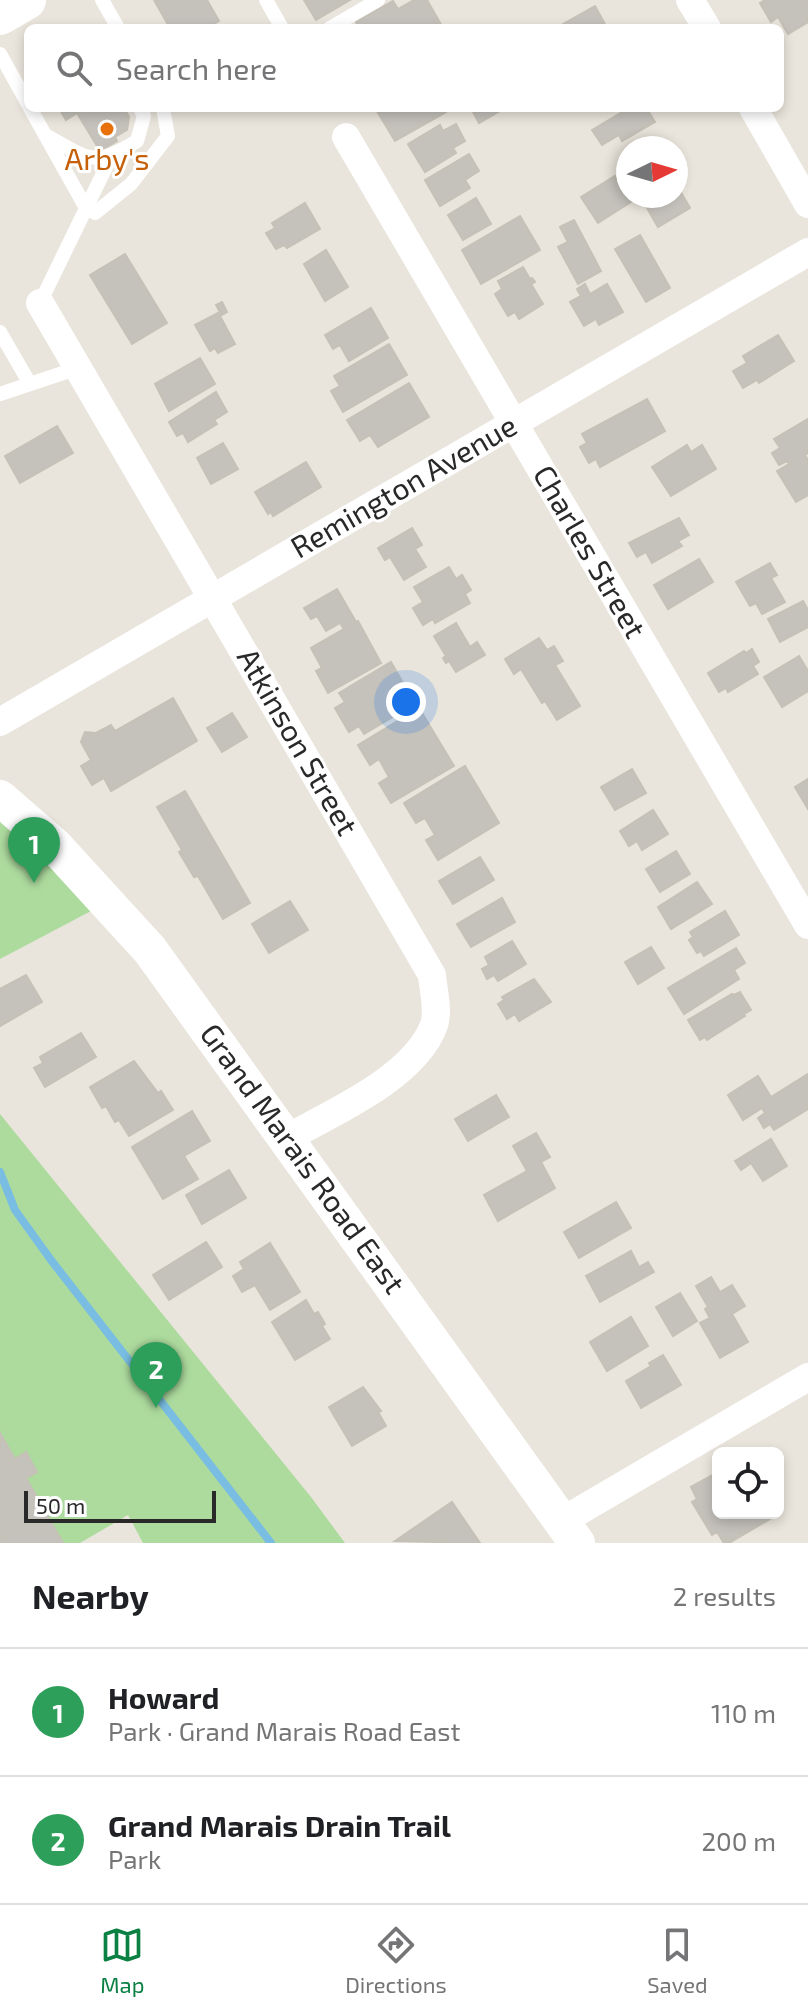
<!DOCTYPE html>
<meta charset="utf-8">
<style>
:root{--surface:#fff;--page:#f2f2f2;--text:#202124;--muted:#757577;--line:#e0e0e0;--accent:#0b8043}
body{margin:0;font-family:"Exo 2",sans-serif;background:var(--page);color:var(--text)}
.controls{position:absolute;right:24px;bottom:24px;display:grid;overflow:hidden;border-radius:12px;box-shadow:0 4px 12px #0003}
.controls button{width:72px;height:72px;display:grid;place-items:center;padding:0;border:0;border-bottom:2px solid var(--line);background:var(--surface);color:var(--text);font:40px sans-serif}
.compass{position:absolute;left:616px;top:136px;width:72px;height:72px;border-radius:50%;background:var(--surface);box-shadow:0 4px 12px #0003;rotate:85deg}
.scale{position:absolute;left:24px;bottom:20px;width:192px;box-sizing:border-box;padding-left:8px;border:4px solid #292929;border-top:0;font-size:22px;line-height:28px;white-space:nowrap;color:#292929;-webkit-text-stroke:6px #fff;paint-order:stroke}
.you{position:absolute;left:406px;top:702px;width:28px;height:28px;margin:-20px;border:6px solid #fff;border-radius:50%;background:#1a73e8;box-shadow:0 0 0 12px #1a73e833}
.badge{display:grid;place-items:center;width:52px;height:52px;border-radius:50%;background:var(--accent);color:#fff;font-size:26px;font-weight:700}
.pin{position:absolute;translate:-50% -66px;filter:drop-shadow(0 2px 4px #0008)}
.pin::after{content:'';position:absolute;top:42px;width:28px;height:24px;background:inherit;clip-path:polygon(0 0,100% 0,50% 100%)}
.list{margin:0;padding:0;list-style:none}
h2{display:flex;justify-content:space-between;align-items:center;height:104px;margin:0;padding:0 32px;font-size:34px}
h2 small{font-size:26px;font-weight:400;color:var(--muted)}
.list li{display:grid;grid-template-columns:52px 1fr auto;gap:24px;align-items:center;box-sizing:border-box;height:128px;padding:0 32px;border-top:2px solid var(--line)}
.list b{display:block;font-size:30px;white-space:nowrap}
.list p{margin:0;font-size:26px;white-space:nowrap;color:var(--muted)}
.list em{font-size:26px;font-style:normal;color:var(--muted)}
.icon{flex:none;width:44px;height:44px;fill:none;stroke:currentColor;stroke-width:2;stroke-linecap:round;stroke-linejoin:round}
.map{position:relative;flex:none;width:808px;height:1543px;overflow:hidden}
.search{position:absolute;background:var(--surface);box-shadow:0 4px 12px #0003;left:24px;right:24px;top:24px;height:88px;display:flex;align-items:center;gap:20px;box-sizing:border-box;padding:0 28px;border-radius:12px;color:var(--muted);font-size:30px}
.sheet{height:360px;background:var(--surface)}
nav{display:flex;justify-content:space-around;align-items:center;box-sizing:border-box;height:112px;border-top:2px solid var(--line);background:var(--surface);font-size:22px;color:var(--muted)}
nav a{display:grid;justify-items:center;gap:4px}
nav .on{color:var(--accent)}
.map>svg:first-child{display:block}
.green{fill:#addb9e}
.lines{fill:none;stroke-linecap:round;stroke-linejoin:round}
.stream{stroke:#79bde2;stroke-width:8}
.building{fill:#c5c2bc;stroke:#c5c1b6;stroke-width:2}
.service{stroke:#fff;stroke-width:14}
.minor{stroke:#fff;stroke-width:28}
.tertiary{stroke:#fff;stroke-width:36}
.secondary{stroke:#fff;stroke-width:40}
.food-dot{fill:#e8710a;stroke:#fff;stroke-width:3}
.labels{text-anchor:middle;stroke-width:6;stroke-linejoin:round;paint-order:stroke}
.food-label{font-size:30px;fill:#c56008;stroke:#fff}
.street-label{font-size:30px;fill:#292929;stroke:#fff}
</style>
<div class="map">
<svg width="808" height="1543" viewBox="0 0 808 1543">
<rect width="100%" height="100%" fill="#eae5dc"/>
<g class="green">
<path d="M0,822L41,857L93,910L0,959Z"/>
<path d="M0,1114L311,1497L345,1543H143L128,1515L80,1543H63L26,1478L37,1471L26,1453L15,1459L0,1433Z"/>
</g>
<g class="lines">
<path class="stream" d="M0,1172L15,1210L51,1260L271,1543"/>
</g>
<g class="building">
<path d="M154,0H207L219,21L207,28H170Z"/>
<path d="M304,0H350L316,20Z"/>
<path d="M414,0H427L443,28H359L356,22L393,1L398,9Z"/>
<path d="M765,0H808V22L788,34L778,17L771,22L760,3Z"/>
<path d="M595,6L607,28H556Z"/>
<path d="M59,108H124L129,117L127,130L115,137L117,141L100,151L77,113L66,120Z"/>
<path d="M382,108H444L446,112L395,141L377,111Z"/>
<path d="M471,108H505L479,123Z"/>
<path d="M629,108H646L655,122L622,141L619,135L602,145L592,130Z"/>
<path d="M456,124L465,141L453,148L456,153L425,172L408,144L440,125L443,131Z"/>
<path d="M469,154L479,171L465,180L470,188L440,206L425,180Z"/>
<path d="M615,176L631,202L598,223L581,197Z"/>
<path d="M676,184L690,208L658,227L643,201L650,196H676Z"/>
<path d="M476,198L491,224L463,240L448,215Z"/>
<path d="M305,203L320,229L287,248L284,245L276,249L266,233L275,228L272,223Z"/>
<path d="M520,216L540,250L481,284L462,250Z"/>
<path d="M574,220L601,271L578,284L558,247L568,242L560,227Z"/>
<path d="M640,235L670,288L646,302L615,249Z"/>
<path d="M326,250L348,287L325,301L304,264Z"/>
<path d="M125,254L167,323L132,344L90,275Z"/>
<path d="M523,267L530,279L532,278L535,282L531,284L543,304L519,319L515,312L508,316L495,294L502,289L498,281Z"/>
<path d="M585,284L590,294L607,284L623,312L599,325L596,319L584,326L570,302L581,296L577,289Z"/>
<path d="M222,302L227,312L220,316L235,344L218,353L215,348L210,351L195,325L220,312L216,305Z"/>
<path d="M371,308L388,338L349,361L340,345L333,349L325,335Z"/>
<path d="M778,335L794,361L759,383L757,380L743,388L733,371L747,363L743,356Z"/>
<path d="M389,344L407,375L343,412L331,391L340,386L334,376Z"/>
<path d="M200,358L215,384L169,411L155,384Z"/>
<path d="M409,383L429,417L378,447L370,435L360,441L347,420Z"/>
<path d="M216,392L227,412L214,420L217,424L188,442L183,433L177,436L169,422Z"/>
<path d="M647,399L665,431L600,467L596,459L589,463L580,447L587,443L582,434Z"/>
<path d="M808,419V453L805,455L808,460V495L796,502L777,471L789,464L787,461L779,465L772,453L780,448L774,439Z"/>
<path d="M57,426L73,453L20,483L5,456Z"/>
<path d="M223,443L238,469L211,484L197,458Z"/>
<path d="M687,445L691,452L702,445L716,469L671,496L652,467Z"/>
<path d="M306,462L321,487L273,516L271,512L268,514L255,492Z"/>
<path d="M679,518L689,535L678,541L682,546L652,563L646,552L637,557L629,543Z"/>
<path d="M412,528L422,545L415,549L426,567L404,580L390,557L385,560L378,548Z"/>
<path d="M699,559L713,582L668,609L654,585Z"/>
<path d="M770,563L777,575L771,578L785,602L762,614L756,603L750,606L736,582Z"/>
<path d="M449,567L456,579L462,575L471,590L465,594L470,603L435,623L433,619L423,625L413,608L423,602L414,587Z"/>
<path d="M337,589L356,622L344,629L340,623L326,631L317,616L311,619L304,608Z"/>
<path d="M803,601L808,610V627L780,642L768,619Z"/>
<path d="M358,621L381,663L328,693L316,671L322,668L311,648Z"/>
<path d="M456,623L470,647L477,642L485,655L456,672L449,661L446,663L443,658L446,656L434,636Z"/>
<path d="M539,638L547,650L554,646L563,661L555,665L580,706L557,720L545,701L542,703L521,669L514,674L505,659Z"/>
<path d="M752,649L759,662L753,666L758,674L728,692L726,688L719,692L708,673L744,651L746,653Z"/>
<path d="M799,656L808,671V691L782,707L764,677Z"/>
<path d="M391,662L415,704L364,734L359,726L349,732L335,708L345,702L339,693Z"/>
<path d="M173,698L197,741L111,791L104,778L92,785L81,766L91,760L81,742L85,732L96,733L111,725L115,731Z"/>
<path d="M419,708L454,766L391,803L379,783L389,777L379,759L370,765L358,745Z"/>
<path d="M232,713L247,737L222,752L207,728Z"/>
<path d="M465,766L499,823L438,860L426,840L435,835L425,818L416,823L404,803Z"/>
<path d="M632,769L646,793L615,810L601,787Z"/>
<path d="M808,779V809L795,787Z"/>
<path d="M185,791L250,903L223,919L198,876L194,877L179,852L182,850L157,807Z"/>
<path d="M653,810L668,834L642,850L637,841L629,846L620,831Z"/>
<path d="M676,851L690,874L660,892L646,869Z"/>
<path d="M480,857L494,880L453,904L439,881Z"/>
<path d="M697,882L712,904L671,929L658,907Z"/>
<path d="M502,898L515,922L471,947L457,924Z"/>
<path d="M290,901L308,930L269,953L252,924Z"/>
<path d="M725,911L739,935L704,956L701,951L697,953L689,940L693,937L690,932Z"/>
<path d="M512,941L526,964L498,981L494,975L487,979L482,969L489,965L485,957Z"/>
<path d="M651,947L664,968L638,984L625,962Z"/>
<path d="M736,948L745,963L734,970L739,979L684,1014L668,988Z"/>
<path d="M26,975L42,1002L0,1026V989Z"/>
<path d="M534,979L551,1002L519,1021L515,1014L507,1019L498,1004L504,1000L502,997Z"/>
<path d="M740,992L751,1010L744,1014L745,1016L707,1040L705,1037L700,1040L688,1020L732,994L734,995Z"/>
<path d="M81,1033L96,1057L45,1087L34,1068L43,1063L40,1057Z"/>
<path d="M134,1061L158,1093L161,1091L173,1110L129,1136L119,1120L115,1122L106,1106L102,1108L90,1087Z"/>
<path d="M808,1074V1109L774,1130L770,1124L764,1128L758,1118L765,1113L762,1108L743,1120L728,1095L758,1076L771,1097Z"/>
<path d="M496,1095L509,1117L468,1141L455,1119Z"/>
<path d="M192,1111L210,1141L184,1156L198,1179L163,1199L132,1147Z"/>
<path d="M536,1133L550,1157L541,1162L555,1188L498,1221L484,1195L527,1171L513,1146Z"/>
<path d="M771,1139L787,1166L763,1181L751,1163L741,1170L735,1161Z"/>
<path d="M229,1170L246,1198L202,1224L186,1195Z"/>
<path d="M616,1202L631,1228L579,1258L564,1232Z"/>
<path d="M206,1242L222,1267L169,1300L153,1275Z"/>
<path d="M270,1243L300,1292L270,1310L255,1285L242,1292L233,1276L244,1269L240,1262Z"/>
<path d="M631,1251L639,1267L648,1262L654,1272L600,1302L586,1276Z"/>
<path d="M711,1277L720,1292L732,1285L745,1306L732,1314L748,1342L720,1358L700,1323L710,1318L705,1309L708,1307L696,1286Z"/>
<path d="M680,1293L697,1321L673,1336L656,1307Z"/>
<path d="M306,1300L314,1314L318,1312L325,1324L322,1326L330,1339L295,1360L272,1322Z"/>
<path d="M631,1317L648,1346L607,1371L590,1342Z"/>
<path d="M663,1355L681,1385L641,1408L626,1381L651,1366L649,1363Z"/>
<path d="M363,1387L381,1411L378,1412L386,1426L352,1446L329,1407Z"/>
<path d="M0,1433L15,1459L26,1452L37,1472L26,1478L63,1543H0Z"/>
<path d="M718,1472V1513H774L775,1516L729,1543H724L717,1532L712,1535L692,1502L697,1499L691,1487Z"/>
<path d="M452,1502L480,1543L395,1541Z"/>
</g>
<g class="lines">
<g class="service">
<path d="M102,0L118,28"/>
<path d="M266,0L282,28"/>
<path d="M330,28L378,0"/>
<path d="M0,54L28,104"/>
<path d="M30,108L86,208L95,213L131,184L168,136L163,108"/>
<path d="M45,135C88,158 92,169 137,141L144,116L140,108"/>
<path d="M40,303L111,157"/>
<path d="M0,332L30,384"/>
<path d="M0,394L78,368"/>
</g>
<g class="minor">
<path d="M690,0L707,28"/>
<path d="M753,108L808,204"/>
<path d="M346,137L808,925"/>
<path d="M40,303L432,975C433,989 439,1011 434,1025C415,1077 334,1112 287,1138"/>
<path d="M0,722L808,252"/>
<path d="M562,1521L808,1377"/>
</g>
<path class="tertiary" d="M0,798L54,845L150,950L577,1543"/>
<path class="secondary" d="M0,15L26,0"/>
</g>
<circle class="food-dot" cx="107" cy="129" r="8"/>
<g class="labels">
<g class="food-label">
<text x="107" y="170">Arby's</text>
</g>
<g class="street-label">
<text transform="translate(404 487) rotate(-30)" y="10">Remington Avenue</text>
<text transform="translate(589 552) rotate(60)" y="10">Charles Street</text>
<text transform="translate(297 742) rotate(60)" y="10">Atkinson Street</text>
<text transform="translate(302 1159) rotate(54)" y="10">Grand Marais Road East</text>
</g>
</g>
</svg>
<div class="controls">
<button><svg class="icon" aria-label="locate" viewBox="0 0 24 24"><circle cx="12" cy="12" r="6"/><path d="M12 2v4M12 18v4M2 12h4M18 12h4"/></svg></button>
</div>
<svg class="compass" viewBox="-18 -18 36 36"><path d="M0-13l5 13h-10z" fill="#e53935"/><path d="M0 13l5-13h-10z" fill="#757577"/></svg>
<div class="scale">50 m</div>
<div class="you"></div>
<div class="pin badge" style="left:34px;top:883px;background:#2e9e5b">1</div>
<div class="pin badge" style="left:156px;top:1408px;background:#2e9e5b">2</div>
<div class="search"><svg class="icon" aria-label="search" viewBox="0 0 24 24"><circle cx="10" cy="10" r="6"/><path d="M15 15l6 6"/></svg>Search here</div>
</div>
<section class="sheet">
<h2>Nearby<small>2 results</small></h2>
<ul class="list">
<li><span class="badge" style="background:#2e9e5b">1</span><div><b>Howard</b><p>Park · Grand Marais Road East</p></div><em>110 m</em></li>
<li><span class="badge" style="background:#2e9e5b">2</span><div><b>Grand Marais Drain Trail</b><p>Park</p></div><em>200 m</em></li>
</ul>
</section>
<nav>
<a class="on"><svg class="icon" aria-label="map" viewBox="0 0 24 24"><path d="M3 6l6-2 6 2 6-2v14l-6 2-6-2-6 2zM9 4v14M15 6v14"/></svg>Map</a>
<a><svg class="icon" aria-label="directions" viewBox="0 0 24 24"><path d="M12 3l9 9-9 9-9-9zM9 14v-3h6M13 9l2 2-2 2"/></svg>Directions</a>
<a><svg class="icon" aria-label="saved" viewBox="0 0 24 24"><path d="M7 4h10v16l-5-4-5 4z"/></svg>Saved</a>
</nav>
